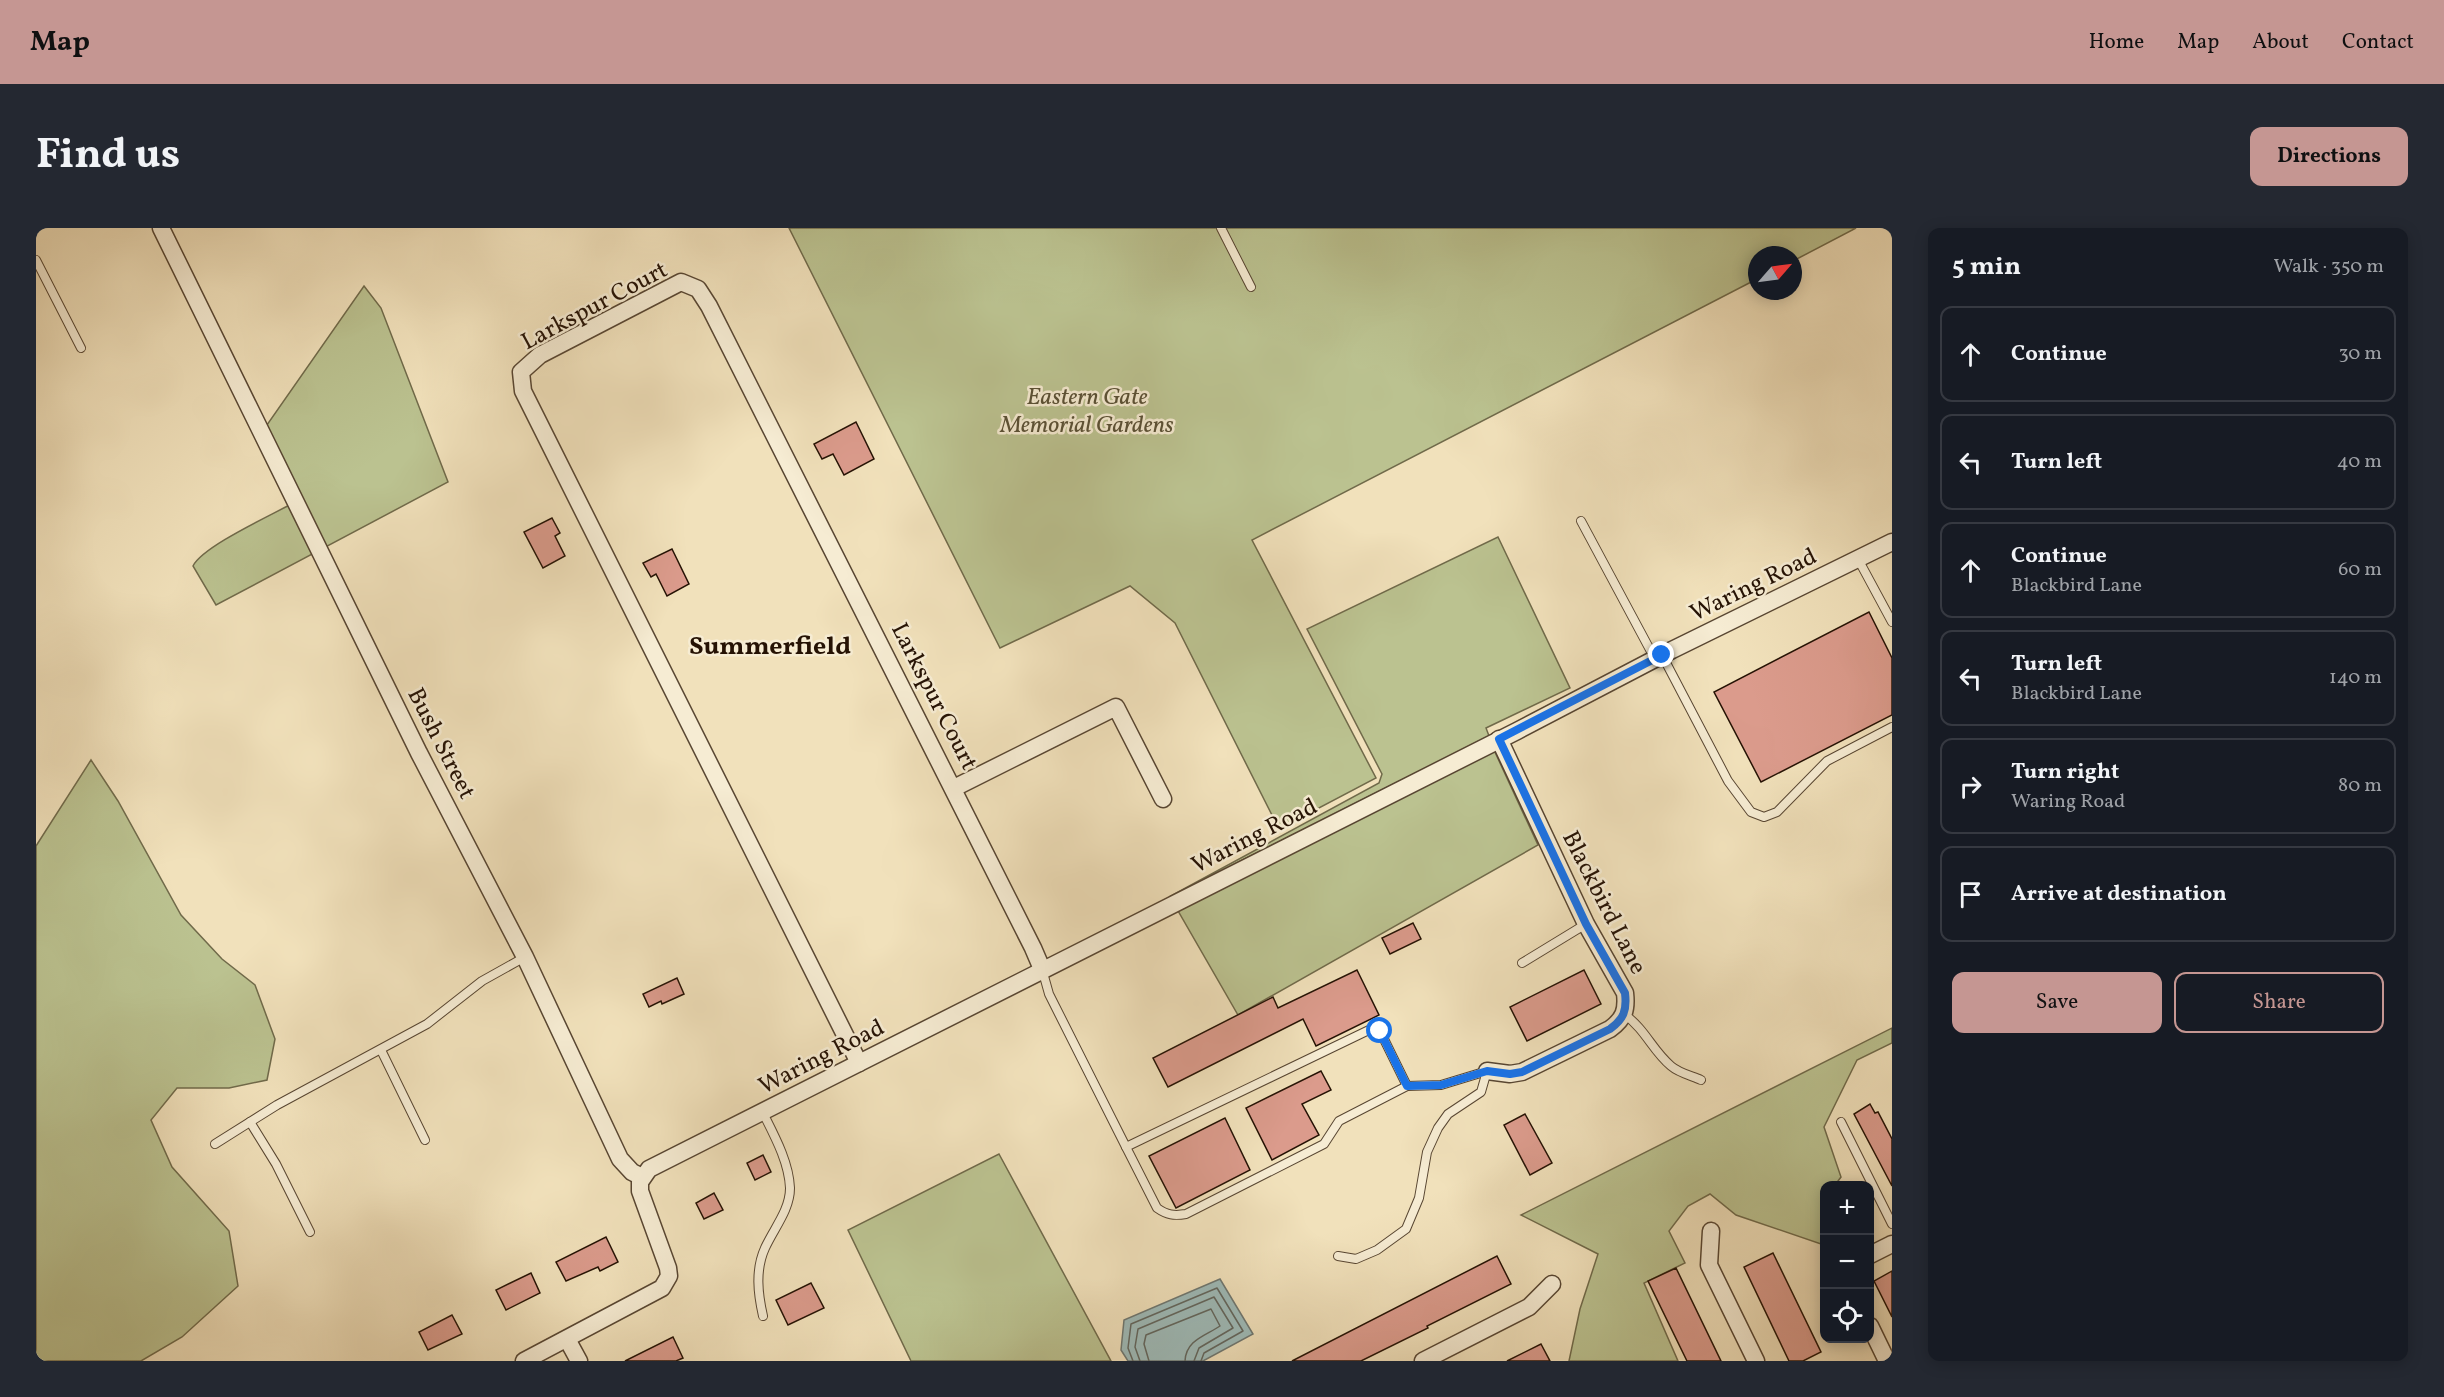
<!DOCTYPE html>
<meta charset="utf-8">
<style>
:root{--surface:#171b24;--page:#242831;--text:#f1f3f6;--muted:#9ea1a6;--line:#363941;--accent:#c59692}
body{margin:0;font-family:Vollkorn,serif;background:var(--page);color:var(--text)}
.controls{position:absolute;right:18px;bottom:18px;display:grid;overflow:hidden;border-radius:12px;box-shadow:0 3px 15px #0003}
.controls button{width:54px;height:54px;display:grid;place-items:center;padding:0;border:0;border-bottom:2px solid var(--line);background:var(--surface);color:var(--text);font:30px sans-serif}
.compass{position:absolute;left:1712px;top:18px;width:54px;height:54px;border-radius:50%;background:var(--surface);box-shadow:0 3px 15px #0003;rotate:62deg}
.stop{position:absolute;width:18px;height:18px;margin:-14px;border:4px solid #1a73e8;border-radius:50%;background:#fff}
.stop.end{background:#1a73e8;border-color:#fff;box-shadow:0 2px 6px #0008}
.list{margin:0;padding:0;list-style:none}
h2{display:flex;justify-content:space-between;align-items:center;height:78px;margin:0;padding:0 24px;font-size:26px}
h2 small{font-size:20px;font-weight:400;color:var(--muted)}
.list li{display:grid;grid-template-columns:39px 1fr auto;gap:18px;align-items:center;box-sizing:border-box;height:96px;margin:0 12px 12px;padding:0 12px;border:2px solid var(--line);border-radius:12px}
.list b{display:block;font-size:22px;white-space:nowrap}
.list p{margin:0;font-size:20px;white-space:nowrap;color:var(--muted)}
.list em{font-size:20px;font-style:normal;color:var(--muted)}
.actions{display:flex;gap:12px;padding:18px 24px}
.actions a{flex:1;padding:14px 0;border:2px solid var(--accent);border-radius:12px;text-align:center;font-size:21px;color:var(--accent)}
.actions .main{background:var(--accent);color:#111}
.icon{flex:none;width:33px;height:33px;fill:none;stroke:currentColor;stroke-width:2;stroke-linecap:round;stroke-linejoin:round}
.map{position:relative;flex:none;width:1856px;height:1133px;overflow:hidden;border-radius:12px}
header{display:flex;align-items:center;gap:36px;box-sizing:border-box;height:84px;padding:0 30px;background:var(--accent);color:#111}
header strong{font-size:28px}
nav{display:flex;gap:33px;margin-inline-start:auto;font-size:21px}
.intro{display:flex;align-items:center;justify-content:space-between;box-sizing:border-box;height:144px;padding:0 36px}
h1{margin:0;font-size:42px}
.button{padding:15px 27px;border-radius:12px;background:var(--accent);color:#111;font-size:21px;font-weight:700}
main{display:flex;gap:36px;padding:0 36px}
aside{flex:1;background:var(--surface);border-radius:12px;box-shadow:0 3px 15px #0003}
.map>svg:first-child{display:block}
.green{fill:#bbc290;stroke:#706a4a;stroke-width:1.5}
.water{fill:#9ebbb9;stroke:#6e7771;stroke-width:1.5}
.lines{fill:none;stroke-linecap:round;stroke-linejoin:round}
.shore{stroke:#62665e;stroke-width:1.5}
.building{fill:#db9b8c;stroke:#251204;stroke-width:1.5}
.service-casing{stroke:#584632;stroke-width:10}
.minor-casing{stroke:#584632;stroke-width:19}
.service{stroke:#f6ecd3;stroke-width:8}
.minor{stroke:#f6ecd3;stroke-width:16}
.route{stroke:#1a73e8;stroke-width:8}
.labels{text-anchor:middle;stroke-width:5;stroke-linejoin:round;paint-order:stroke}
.street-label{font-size:24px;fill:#251204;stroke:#f6ecd3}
.park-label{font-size:24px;font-style:italic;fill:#5a5035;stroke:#f6ecd3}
.neighbourhood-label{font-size:26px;font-weight:bold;fill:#251204;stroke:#f6ecd3}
</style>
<header>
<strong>Map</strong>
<nav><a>Home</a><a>Map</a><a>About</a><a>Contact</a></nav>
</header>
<div class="intro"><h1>Find us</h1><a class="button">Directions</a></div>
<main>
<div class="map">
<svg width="1856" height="1133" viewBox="0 0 1856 1133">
<rect width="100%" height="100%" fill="#f1e1bb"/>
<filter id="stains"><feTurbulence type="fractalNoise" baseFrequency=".00333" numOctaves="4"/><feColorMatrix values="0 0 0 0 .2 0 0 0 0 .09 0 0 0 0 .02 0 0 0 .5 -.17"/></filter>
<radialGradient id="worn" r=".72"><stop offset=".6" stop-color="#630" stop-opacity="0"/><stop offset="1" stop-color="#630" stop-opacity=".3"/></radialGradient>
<g class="green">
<path d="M753,0H1820L1757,33V27H1721V51L1216,312L1340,550L1243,601L1139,395L1094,358L964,420Z"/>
<path d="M328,58L345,80L412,254L180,377L157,338C167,318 236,287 259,274L226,204Z"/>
<path d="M1462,309L1534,460L1450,500L1453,508L1133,669L1343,555L1346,546L1271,401Z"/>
<path d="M1458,522L1502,617L1202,787L1141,681Z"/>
<path d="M55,532L82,573L145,687L186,731L219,757L239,811L231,852L193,860H141L115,892L136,939L193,1003L202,1058L146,1109L105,1133H0V618Z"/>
<path d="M1856,800V815L1821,832L1788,899L1805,949L1799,957L1788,958L1785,1016L1700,987L1674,966L1652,978L1633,1003L1649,1035L1608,1055L1642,1133H1533L1544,1081L1562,1026L1485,987Z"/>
<path d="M963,926L1075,1133H875L812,1002Z"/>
</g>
<path class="water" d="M1184,1051L1217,1106L1167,1133H1092L1085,1122L1088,1092Z"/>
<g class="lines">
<g class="shore">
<path d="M1097,1133L1092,1120L1095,1096L1181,1060L1207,1103L1168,1125L1165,1133"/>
<path d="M1104,1133L1099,1119L1102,1101L1178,1069L1197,1100L1163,1120L1158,1133"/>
<path d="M1113,1133L1108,1116L1110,1107L1175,1081L1184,1098C1169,1108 1150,1112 1149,1133"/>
</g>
</g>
<g class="building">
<path d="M820,194L838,231L808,247L797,226L786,231L778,216Z"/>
<path d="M516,290L524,305L519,308L529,328L507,340L488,304Z"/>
<path d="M636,321L653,356L631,368L620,346L615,349L607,335Z"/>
<path d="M1833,384L1856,430V487L1725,554L1678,464Z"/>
<path d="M1377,695L1385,711L1354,726L1346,710Z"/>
<path d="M1321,742L1343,787L1280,818L1267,791L1132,859L1117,830L1237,769L1242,780Z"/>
<path d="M1548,742L1565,776L1491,813L1474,779Z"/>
<path d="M641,750L648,766L626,776L625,773L613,779L607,766Z"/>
<path d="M1285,843L1295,862L1266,876L1283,907L1236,932L1210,880Z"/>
<path d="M1834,876L1839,885L1842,884L1856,911V958L1818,886Z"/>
<path d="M1489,886L1516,935L1494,947L1468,897Z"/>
<path d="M1189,890L1214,942L1140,980L1113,928Z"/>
<path d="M727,927L735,944L719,952L711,935Z"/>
<path d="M678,965L687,982L668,991L660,975Z"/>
<path d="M570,1009L582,1034L564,1043L562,1039L530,1053L520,1034Z"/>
<path d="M1737,1025L1785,1124L1767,1133H1753L1708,1039Z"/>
<path d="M1461,1028L1475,1056L1391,1098L1392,1100L1325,1133H1256Z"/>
<path d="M1640,1040L1685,1133H1651L1612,1053Z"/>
<path d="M1856,1043V1089L1838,1053Z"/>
<path d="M495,1045L504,1065L470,1082L460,1062Z"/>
<path d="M775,1055L788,1080L752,1097L740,1072Z"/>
<path d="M416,1087L426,1106L392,1122L383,1104Z"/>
<path d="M637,1109L647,1130L640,1133H589Z"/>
<path d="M1505,1116L1514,1133H1471Z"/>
</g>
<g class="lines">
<defs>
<g id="service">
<path d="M1185,0L1215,59"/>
<path d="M0,32L45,120"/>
<path d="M1545,293L1619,431"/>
<path d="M1822,331L1856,394"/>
<path d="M1626,427L1692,553L1715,584L1728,589L1741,584L1791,533L1856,499"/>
<path d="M1486,735L1550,696"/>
<path d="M1006,741L1013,766L1090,919L1335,801L1344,803L1371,858L1405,857L1451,843"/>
<path d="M1588,786C1610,802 1616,822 1635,838C1643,845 1656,848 1665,852"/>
<path d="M345,822L389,912"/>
<path d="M727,885C738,907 753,934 754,960C754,982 738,1000 729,1020C719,1042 722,1066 727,1088"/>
<path d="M214,894L240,936L274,1004"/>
<path d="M1805,894L1856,996"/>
<path d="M179,916L241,877L391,796L446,753L489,729"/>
<path d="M1090,919L1121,980C1131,987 1138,988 1150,986L1288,916L1303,893L1371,858"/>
<path d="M1302,1028L1320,1031L1341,1022L1370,1001L1383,970L1391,924L1402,900L1412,886L1445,864L1451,843"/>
</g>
<g id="minor">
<path d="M125,0L383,525L489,729L584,931L596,944L606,949"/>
<path d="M918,560L1080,479L1127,571"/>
<path d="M823,835L487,163L485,144L504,127L645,54L662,61L673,78L997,720L1006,741"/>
<path d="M1451,843L1474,846L1486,844L1574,801C1588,791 1591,782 1589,765L1550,696L1463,511"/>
<path d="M1675,1003L1673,1037L1720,1133"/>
<path d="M1834,1027L1856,1016"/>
<path d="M1834,1098L1851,1133"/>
<path d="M531,1111L543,1133"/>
<path d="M488,1133L626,1060L633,1048L632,1040L604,963V954L613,941L1481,503L1636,422L1856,314"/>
<path d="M1387,1133L1493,1079L1516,1056"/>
</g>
</defs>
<use href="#service" class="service-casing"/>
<use href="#minor" class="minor-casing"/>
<use href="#service" class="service"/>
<use href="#minor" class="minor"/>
</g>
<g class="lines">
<path class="route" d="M1344,803L1371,858L1405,857L1451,843L1474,846L1486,844L1574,801C1588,791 1591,782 1589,765L1550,696L1463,511L1626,427"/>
</g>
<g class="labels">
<g class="street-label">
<text transform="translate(558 77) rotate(-28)" y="8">Larkspur Court</text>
<text transform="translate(1717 356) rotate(-26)" y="8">Waring Road</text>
<text transform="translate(899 468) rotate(63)" y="8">Larkspur Court</text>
<text transform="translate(406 515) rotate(63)" y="8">Bush Street</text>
<text transform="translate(1218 607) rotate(-27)" y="8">Waring Road</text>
<text transform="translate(1569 674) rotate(63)" y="8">Blackbird Lane</text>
<text transform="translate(785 828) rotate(-27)" y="8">Waring Road</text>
</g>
<g class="park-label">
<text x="1051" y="176">Eastern Gate<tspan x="1051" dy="28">Memorial Gardens</tspan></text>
</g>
<g class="neighbourhood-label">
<text x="734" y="426">Summerfield</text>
</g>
</g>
<rect width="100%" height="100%" filter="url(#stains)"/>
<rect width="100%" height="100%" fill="url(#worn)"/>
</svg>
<div class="controls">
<button>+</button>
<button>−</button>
<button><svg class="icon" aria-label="locate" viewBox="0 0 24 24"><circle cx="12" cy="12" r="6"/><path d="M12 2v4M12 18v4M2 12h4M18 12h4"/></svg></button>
</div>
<svg class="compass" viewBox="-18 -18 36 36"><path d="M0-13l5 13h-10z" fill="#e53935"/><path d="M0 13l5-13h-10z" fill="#9ea1a6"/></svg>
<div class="stop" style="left:1344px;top:803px"></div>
<div class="stop end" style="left:1626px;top:427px"></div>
</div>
<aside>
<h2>5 min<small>Walk · 350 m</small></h2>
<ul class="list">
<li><svg class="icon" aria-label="ahead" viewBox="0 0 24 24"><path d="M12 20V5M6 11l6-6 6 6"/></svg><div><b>Continue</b></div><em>30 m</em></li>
<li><svg class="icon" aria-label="left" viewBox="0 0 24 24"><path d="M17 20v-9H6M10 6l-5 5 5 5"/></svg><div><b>Turn left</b></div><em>40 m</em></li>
<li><svg class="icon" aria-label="ahead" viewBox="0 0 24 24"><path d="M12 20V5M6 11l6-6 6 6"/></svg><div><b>Continue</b><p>Blackbird Lane</p></div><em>60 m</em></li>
<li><svg class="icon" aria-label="left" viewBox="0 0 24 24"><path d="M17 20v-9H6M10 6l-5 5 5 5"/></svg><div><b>Turn left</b><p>Blackbird Lane</p></div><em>140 m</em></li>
<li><svg class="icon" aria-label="right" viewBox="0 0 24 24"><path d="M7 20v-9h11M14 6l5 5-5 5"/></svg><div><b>Turn right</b><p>Waring Road</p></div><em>80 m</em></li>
<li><svg class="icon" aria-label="arrive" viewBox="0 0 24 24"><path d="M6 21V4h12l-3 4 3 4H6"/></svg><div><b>Arrive at destination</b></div></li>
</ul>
<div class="actions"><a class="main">Save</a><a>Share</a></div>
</aside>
</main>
